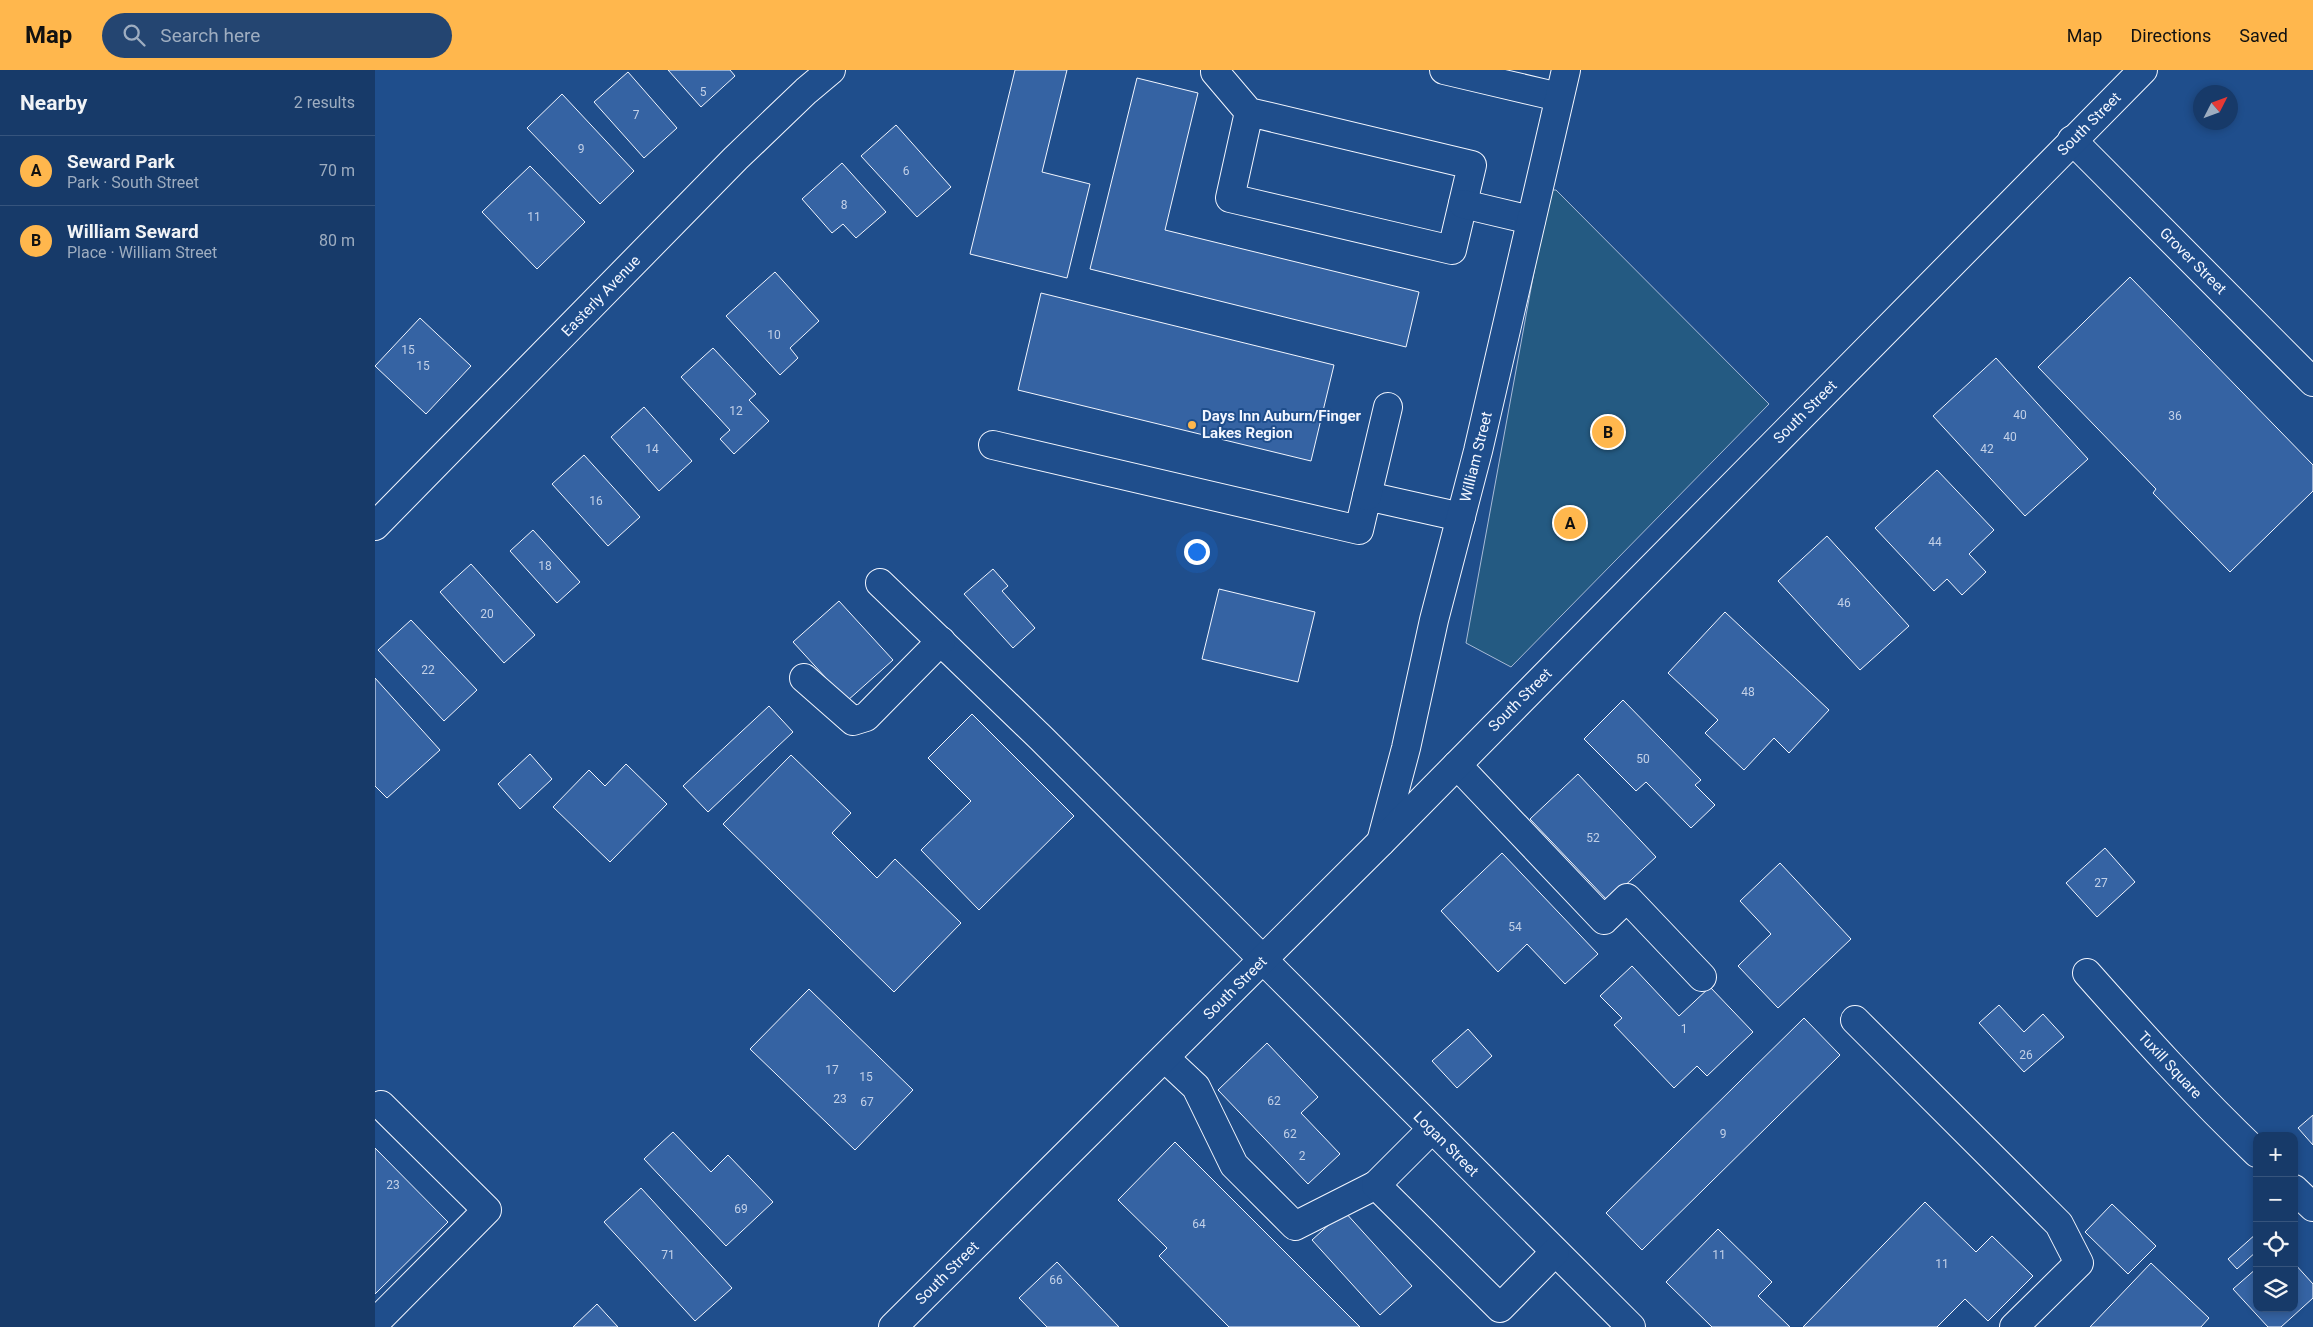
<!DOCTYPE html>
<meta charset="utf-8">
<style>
:root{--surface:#173a69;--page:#244571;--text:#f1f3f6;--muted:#9eadc0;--line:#36547d;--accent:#ffb74d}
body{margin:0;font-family:Roboto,sans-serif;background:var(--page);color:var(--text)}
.controls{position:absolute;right:15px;bottom:15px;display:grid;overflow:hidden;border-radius:10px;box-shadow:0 2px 8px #0003}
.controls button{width:45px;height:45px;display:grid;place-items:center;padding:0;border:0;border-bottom:1px solid var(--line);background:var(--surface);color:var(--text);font:25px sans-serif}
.compass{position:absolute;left:1818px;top:15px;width:45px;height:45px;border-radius:50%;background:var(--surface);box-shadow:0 2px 8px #0003;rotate:48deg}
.you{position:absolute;left:821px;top:481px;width:18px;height:18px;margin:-12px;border:4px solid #fff;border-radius:50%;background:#1a73e8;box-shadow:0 0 0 8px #1a73e833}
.badge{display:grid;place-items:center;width:32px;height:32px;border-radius:50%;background:var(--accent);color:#111;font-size:16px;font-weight:700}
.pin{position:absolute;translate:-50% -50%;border:2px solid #fff;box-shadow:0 1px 5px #0006}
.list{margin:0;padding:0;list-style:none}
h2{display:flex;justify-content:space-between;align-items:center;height:65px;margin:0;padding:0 20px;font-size:21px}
h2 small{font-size:16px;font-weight:400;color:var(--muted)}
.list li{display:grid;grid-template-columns:32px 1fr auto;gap:15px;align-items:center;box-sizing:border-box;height:70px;padding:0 20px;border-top:1px solid var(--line)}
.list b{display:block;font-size:19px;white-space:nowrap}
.list p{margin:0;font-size:16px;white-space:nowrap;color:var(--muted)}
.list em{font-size:16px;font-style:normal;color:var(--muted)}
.icon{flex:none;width:28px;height:28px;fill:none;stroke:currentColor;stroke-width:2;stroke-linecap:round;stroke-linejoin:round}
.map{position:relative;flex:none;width:1938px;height:1257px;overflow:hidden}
header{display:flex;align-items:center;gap:30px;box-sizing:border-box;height:70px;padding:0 25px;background:var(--accent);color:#111}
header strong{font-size:24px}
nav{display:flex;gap:28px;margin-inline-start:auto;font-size:18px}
.search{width:350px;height:45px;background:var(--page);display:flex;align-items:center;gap:12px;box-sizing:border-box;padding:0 18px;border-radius:28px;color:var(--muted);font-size:19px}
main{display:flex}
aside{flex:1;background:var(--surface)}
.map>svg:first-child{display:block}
.green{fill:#245a82;stroke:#a8bbd7}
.building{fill:#3563a3;stroke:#f2f6ff}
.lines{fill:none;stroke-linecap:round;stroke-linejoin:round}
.minor-casing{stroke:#f2f6ff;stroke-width:30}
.major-casing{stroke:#f2f6ff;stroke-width:30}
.minor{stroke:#1f4e8c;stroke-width:28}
.major{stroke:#1f4e8c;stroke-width:28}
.poi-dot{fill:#ffb74d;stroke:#1f4e8c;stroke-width:2}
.labels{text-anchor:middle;stroke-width:4;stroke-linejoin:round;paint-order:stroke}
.number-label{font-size:12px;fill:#c3d1e8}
.street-label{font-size:15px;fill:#f2f6ff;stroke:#1f4e8c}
.poi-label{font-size:15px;font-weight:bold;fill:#f2f6ff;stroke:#1f4e8c;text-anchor:start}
</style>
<header>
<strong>Map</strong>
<div class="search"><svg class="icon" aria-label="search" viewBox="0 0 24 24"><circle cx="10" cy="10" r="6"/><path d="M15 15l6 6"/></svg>Search here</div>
<nav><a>Map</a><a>Directions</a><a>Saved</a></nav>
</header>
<main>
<aside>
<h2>Nearby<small>2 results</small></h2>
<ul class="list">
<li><span class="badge">A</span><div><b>Seward Park</b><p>Park · South Street</p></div><em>70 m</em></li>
<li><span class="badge">B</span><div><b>William Seward</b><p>Place · William Street</p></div><em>80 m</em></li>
</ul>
</aside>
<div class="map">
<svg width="1938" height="1257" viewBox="0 0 1938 1257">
<rect width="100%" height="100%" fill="#1f4e8c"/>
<path class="green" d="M1174,120H1181L1394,334L1136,597L1091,573Z"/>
<g class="building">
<path d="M293,0H355L360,6L326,37Z"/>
<path d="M640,0H692L667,102L715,114L692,208L595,184Z"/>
<path d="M253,2L302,58L269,88L219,32Z"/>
<path d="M762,8L823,23L790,160L1044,222L1031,277L715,199Z"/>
<path d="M187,24L259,101L225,134L152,58Z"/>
<path d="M521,55L576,117L542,147L486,86Z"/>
<path d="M467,93L511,142L481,168L468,154L457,163L427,129Z"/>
<path d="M155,96L210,152L162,199L107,142Z"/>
<path d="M400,202L444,251L415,278L423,288L405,305L351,246Z"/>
<path d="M1755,207L1938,395V421L1855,502L1778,423L1781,419L1663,297Z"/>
<path d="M666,223L959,295L936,391L643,320Z"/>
<path d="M45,248L96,296L51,344L0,296Z"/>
<path d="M338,278L381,324L374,330L394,351L359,384L345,369L355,360L306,307Z"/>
<path d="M1621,288L1713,389L1650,446L1558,346Z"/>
<path d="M269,337L317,391L284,421L236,367Z"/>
<path d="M209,385L265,447L233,476L177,414Z"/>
<path d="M1562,400L1619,460L1594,484L1611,502L1587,525L1572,509L1559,521L1500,458Z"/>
<path d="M158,460L205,512L182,533L135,481Z"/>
<path d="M1452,466L1534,556L1485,600L1403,511Z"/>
<path d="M96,494L160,565L129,593L65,522Z"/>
<path d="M618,499L633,516L627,521L660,558L638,578L589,524Z"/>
<path d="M844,519L940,542L923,612L827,589Z"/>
<path d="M464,531L518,590L472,631L418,572Z"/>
<path d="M1350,542L1454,640L1414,683L1399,668L1369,700L1330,663L1343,650L1293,603Z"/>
<path d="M36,550L102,620L69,651L3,580Z"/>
<path d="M0,608L65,680L12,728L0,716Z"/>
<path d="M1248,630L1326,710L1320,715L1340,735L1316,758L1271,712L1261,721L1209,669Z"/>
<path d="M394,636L418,662L333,742L308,716Z"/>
<path d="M597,644L699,746L604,840L546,780L596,731L553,688Z"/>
<path d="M155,684L177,709L145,739L123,714Z"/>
<path d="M416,685L476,743L457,763L502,808L520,789L586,853L519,922L348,754Z"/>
<path d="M251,694L292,734L235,792L178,737L214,700L230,716Z"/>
<path d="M1203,704L1281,787L1233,831L1155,749Z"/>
<path d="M1730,778L1760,812L1722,847L1691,813Z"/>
<path d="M1127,783L1223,884L1190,914L1152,874L1123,902L1066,841Z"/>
<path d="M1405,793L1476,869L1403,938L1363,896L1396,864L1365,831Z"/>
<path d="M1257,896L1304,946L1335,917L1378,962L1332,1006L1322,996L1299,1018L1239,955L1247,948L1225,926Z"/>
<path d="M434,919L538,1020L480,1080L375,979Z"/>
<path d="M1624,935L1649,962L1668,944L1689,967L1649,1002L1604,953Z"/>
<path d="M1429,948L1465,985L1267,1180L1231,1143Z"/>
<path d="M1093,959L1117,986L1082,1018L1057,991Z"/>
<path d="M892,973L943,1027L926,1043L965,1084L933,1114L843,1020Z"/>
<path d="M1938,1045V1075L1923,1058Z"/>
<path d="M298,1062L336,1102L353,1085L398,1132L351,1176L269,1089Z"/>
<path d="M800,1072L985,1257H854L784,1186L792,1178L743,1130Z"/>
<path d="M0,1078L73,1152L0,1224Z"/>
<path d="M266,1118L357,1218L320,1251L229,1152Z"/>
<path d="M1550,1132L1601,1182L1617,1166L1658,1206L1613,1251L1590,1229L1562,1257H1428Z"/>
<path d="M1737,1134L1781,1176L1753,1204L1710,1162Z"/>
<path d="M969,1141L1037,1216L1005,1245L937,1170Z"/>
<path d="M1343,1159L1397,1212L1383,1226L1415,1257H1337L1291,1212Z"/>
<path d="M1882,1163V1181L1862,1199L1853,1189Z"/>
<path d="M682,1192L744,1257H672L644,1228Z"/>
<path d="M1776,1193L1834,1248L1826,1257H1715Z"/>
<path d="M1919,1193L1938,1214V1228L1906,1257H1893L1858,1219L1882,1198V1238H1919Z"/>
<path d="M222,1234L243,1257H198Z"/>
</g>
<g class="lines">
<defs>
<g id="minor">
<path d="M840,0V2L874,42L1097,95L1077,180L855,128L874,42"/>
<path d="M1069,0L1184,27"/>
<path d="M1697,70L1938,312"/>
<path d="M1088,134L1156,150"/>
<path d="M618,375L984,460L992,426L1086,447"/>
<path d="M992,426L1013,337"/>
<path d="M0,456L361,88L431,21L456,0"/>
<path d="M505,513L666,668L1256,1257"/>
<path d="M429,608L478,651L491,647L566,571"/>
<path d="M1082,695L1229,850L1252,828L1327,907"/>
<path d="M1006,772L1031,678L1059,550L1103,381L1191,0"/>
<path d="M1712,903C1767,965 1822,1026 1882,1083"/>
<path d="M1480,950L1684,1154L1704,1193L1639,1257"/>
<path d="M790,988L821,1017L859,1095L920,1156L1001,1115"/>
<path d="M1057,1059L1001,1115L1125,1238L1180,1182"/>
<path d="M1919,1119L1938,1137"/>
<path d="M0,1253L112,1140L6,1035"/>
</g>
<path id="major" d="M518,1257L1006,772L1768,0"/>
</defs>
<use href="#minor" class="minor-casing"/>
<use href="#major" class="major-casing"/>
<use href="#minor" class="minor"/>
<use href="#major" class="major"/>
</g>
<circle class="poi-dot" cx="817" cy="355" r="5"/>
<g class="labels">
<g class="number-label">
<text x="328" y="26">5</text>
<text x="261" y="49">7</text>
<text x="206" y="83">9</text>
<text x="531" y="105">6</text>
<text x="469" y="139">8</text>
<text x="159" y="151">11</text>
<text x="399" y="269">10</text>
<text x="33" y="284">15</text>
<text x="48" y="300">15</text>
<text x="361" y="345">12</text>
<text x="1645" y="349">40</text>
<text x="1800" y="350">36</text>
<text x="1635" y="371">40</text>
<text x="277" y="383">14</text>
<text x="1612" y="383">42</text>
<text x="221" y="435">16</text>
<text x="1560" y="476">44</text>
<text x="170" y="500">18</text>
<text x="1469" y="537">46</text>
<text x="112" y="548">20</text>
<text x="53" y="604">22</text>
<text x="1373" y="626">48</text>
<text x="1268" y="693">50</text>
<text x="1218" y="772">52</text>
<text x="1726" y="817">27</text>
<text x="1140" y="861">54</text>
<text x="1309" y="963">1</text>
<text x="1651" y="989">26</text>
<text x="457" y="1004">17</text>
<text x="491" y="1011">15</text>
<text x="465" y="1033">23</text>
<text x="899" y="1035">62</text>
<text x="492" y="1036">67</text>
<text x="915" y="1068">62</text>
<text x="1348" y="1068">9</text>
<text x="927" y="1090">2</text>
<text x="18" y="1119">23</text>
<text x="366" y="1143">69</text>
<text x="824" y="1158">64</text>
<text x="293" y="1189">71</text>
<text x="1344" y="1189">11</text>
<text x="1567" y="1198">11</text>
<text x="681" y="1214">66</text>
</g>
<g class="street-label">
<text transform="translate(1714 54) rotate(-45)" y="5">South Street</text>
<text transform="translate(1818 191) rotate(45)" y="5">Grover Street</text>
<text transform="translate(226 226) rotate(-46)" y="5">Easterly Avenue</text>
<text transform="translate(1430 342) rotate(-45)" y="5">South Street</text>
<text transform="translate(1101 387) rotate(-76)" y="5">William Street</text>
<text transform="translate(1145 630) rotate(-45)" y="5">South Street</text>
<text transform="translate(860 918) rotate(-45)" y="5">South Street</text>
<text transform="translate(1795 995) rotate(47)" y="5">Tuxill Square</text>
<text transform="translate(1071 1074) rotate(45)" y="5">Logan Street</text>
<text transform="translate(572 1203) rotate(-45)" y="5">South Street</text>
</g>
<g class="poi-label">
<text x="827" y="351">Days Inn Auburn/Finger<tspan x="827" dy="17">Lakes Region</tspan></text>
</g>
</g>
</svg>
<div class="controls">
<button>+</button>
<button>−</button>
<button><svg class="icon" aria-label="locate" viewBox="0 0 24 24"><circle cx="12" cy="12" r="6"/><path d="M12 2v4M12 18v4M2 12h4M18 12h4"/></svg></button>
<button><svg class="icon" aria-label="layers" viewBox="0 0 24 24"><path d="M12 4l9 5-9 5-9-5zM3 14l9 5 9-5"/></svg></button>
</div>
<svg class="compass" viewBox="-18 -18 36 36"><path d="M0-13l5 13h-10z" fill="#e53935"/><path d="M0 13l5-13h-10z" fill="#9eadc0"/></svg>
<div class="you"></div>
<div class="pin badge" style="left:1195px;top:453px">A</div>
<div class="pin badge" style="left:1233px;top:362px">B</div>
</div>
</main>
